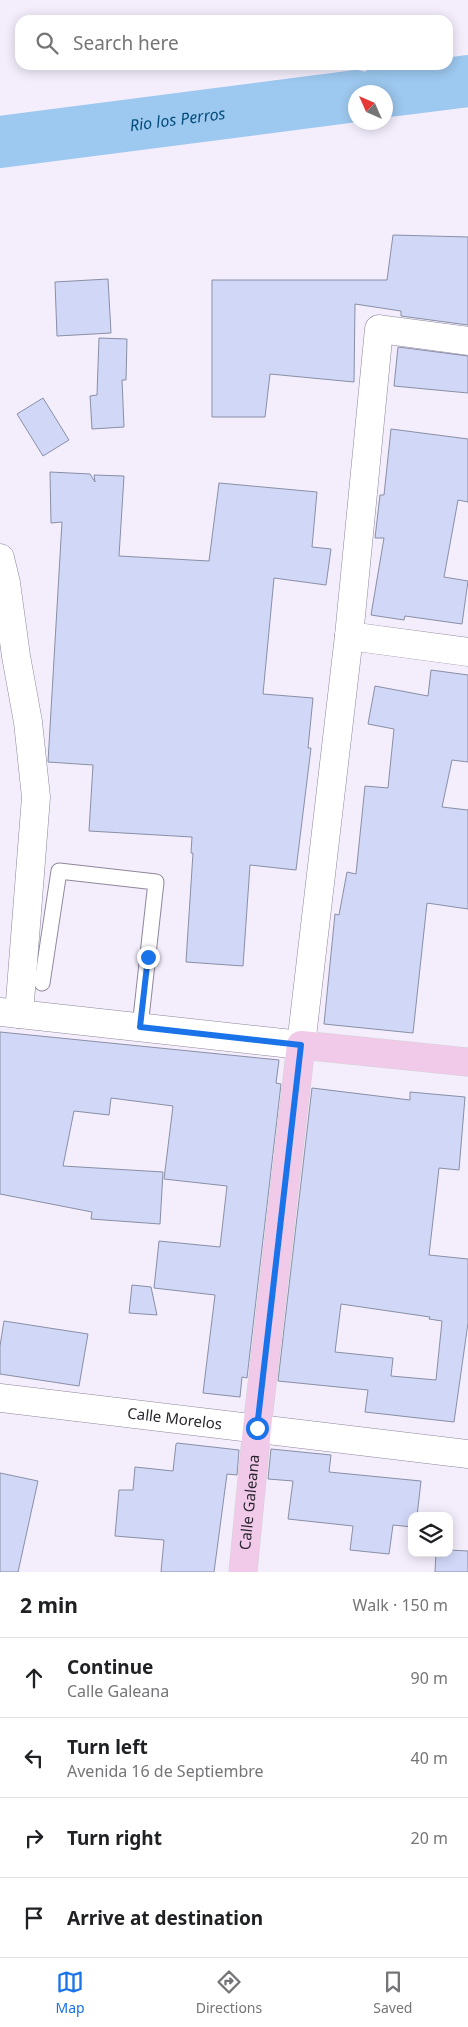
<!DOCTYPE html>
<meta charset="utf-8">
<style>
:root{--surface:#fff;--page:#f2f2f2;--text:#202124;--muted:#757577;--line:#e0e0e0;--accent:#1a73e8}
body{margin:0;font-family:"Noto Sans",sans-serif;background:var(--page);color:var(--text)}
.controls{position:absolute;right:15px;bottom:15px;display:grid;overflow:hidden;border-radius:10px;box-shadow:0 2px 12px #0003}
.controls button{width:45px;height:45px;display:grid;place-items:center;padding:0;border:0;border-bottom:1px solid var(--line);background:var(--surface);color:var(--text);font:25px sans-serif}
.compass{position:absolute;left:348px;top:85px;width:45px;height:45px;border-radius:50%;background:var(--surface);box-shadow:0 2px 12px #0003;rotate:315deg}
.stop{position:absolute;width:15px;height:15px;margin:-11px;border:4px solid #1a73e8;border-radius:50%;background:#fff}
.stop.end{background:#1a73e8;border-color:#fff;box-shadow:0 1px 5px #0008}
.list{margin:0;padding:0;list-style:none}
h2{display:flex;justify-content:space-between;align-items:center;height:65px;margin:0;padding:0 20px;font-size:21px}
h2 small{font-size:16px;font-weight:400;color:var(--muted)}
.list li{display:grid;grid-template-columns:32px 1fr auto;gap:15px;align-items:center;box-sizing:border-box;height:80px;padding:0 20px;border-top:1px solid var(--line)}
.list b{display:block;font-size:19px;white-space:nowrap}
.list p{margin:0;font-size:16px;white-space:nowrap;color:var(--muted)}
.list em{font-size:16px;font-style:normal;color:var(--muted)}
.icon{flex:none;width:28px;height:28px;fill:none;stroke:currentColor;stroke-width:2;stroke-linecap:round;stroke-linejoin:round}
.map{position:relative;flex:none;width:468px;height:1572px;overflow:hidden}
.search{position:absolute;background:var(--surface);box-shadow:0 2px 12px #0003;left:15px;right:15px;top:15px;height:55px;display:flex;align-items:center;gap:12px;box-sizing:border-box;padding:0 18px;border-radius:15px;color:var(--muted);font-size:19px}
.sheet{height:385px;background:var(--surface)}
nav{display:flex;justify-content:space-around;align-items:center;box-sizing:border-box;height:70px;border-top:1px solid var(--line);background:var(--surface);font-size:14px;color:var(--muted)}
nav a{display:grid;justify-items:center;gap:2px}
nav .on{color:var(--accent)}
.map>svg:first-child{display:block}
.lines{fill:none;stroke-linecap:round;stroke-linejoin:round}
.river{stroke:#9dc8ef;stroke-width:52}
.building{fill:#d1d8f7;stroke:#898fa6;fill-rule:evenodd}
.service-casing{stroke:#8f869c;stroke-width:17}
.minor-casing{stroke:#8f869c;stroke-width:29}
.tertiary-casing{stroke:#8f869c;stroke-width:29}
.primary-casing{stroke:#d4d3d5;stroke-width:29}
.service{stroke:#fff;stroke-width:15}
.minor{stroke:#fff;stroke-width:28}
.tertiary{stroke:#fff;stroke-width:28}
.primary{stroke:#f1caea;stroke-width:28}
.route{stroke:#1a73e8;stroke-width:6}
.labels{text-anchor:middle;stroke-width:4;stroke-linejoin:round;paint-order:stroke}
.street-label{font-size:15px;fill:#29252e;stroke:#fff}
.water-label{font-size:16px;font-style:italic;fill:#034c7b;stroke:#fff}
</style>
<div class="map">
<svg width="468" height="1572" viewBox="0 0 468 1572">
<rect width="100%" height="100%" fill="#f3edfc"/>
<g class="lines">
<g class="river">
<path d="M381,92L468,81"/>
<path id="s1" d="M0,142L356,96"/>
</g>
</g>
<g class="building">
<path d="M393,235L468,237V325L401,316V311L355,304L354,382L270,374L265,417H212V280H387Z"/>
<path d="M108,279L111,333L57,336L55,282Z"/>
<path d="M99,338L127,339L126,380H122L124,427L92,429L90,396L97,395Z"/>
<path d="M398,347L468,356V393L394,386Z"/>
<path d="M43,398L69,440L43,456L17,414Z"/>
<path d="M391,429L468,439V502L458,500L444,577L468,581L462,624L405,616L404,620L371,615L384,538H375L380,495H384Z"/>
<path d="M50,472L90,474L95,482L94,475L124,476L119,556L209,561L219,483L317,492L312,547L331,549L326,585L274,578L263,694L313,698L308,748H311L296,870L250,865L243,966L186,962L193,853H191L192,837L89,831L93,765L48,762L62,522L51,523Z"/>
<path d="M431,670L468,675V762L452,760L442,807L468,810V909L427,903L413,1033L324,1024L335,914L339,915L347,872L356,874L365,786L388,788L394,729L368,724L375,686L428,696Z"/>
<path d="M0,1032L279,1060L276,1083L281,1084L247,1378L242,1377L240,1397L203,1393L215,1295L154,1288L159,1241L220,1247L227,1186L164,1179L173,1106L111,1098L109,1115L74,1111L63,1166L163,1172L160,1224L91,1219L92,1212L0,1194Z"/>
<path d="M312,1088L410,1100V1092L465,1097L459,1170L439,1168L429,1255L468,1259V1323L454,1422L365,1412L368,1390L278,1381ZM341,1304L430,1317L429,1319L442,1321L436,1380L391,1376L393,1358L335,1352Z"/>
<path d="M132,1285L151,1287L157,1315L129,1313Z"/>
<path d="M4,1321L88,1334L79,1386L0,1374V1346Z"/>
<path d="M177,1443L239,1450L237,1475L227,1474L214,1572H161L164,1540L115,1536L119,1490H133L135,1467L173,1471L176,1444Z"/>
<path d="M271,1449L331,1455L329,1472L421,1481L417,1516H412V1527L393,1525L389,1554L350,1550L353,1526L288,1519L293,1481L268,1479Z"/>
<path d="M0,1473L38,1481L18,1572H0Z"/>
<path d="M449,1550L468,1551V1572H435L436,1553H449Z"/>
</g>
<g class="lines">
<defs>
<path id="service" d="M42,983L59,871L156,882L140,1027"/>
<g id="minor">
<path d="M0,558L6,583L16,656L28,722L36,797L19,1014"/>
<path d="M349,636L468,652"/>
<path d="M301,1045L349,636L379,329L468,341"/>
<path id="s2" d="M0,1398L468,1454"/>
</g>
<path id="tertiary" d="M0,1012L301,1045"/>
<g id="primary">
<path id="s3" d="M243,1572L257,1428L301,1045L468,1062"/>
</g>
</defs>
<use href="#service" class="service-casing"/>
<use href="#minor" class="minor-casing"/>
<use href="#tertiary" class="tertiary-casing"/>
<use href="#primary" class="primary-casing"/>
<use href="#service" class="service"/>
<use href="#minor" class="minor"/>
<use href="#tertiary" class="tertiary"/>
<use href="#primary" class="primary"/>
</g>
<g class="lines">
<path class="route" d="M148,957L140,1027L301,1045L257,1428"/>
</g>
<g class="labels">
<g class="street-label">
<text dy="5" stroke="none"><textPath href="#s2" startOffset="176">Calle Morelos</textPath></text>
<text dy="5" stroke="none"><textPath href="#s3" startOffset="70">Calle Galeana</textPath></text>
</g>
<g class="water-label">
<text dy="6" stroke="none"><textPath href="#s1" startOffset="179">Rio los Perros</textPath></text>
</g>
</g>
</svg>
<div class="controls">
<button><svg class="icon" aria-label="layers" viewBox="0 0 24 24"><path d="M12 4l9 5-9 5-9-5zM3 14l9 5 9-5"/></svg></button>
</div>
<svg class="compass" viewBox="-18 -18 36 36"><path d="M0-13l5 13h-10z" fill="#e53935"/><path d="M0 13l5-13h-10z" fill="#757577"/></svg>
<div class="stop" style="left:257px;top:1428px"></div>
<div class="stop end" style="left:148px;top:957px"></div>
<div class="search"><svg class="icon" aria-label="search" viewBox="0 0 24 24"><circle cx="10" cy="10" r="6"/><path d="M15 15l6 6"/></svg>Search here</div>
</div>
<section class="sheet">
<h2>2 min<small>Walk · 150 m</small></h2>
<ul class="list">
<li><svg class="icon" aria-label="ahead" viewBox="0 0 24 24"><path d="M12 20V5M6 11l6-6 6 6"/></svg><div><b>Continue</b><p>Calle Galeana</p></div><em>90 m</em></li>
<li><svg class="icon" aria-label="left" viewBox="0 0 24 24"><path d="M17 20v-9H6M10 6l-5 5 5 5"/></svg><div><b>Turn left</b><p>Avenida 16 de Septiembre</p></div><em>40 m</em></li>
<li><svg class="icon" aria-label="right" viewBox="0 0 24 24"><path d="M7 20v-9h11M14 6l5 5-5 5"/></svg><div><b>Turn right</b></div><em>20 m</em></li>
<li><svg class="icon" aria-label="arrive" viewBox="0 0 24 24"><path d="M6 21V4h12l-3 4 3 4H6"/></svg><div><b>Arrive at destination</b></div></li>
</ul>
</section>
<nav>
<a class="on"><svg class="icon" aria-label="map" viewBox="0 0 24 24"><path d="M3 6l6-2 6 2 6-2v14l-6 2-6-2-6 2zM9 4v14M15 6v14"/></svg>Map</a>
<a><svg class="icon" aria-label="directions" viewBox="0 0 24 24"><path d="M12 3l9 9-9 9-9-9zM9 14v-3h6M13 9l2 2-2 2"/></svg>Directions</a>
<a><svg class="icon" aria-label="saved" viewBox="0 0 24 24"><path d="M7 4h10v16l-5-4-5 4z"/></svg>Saved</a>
</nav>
